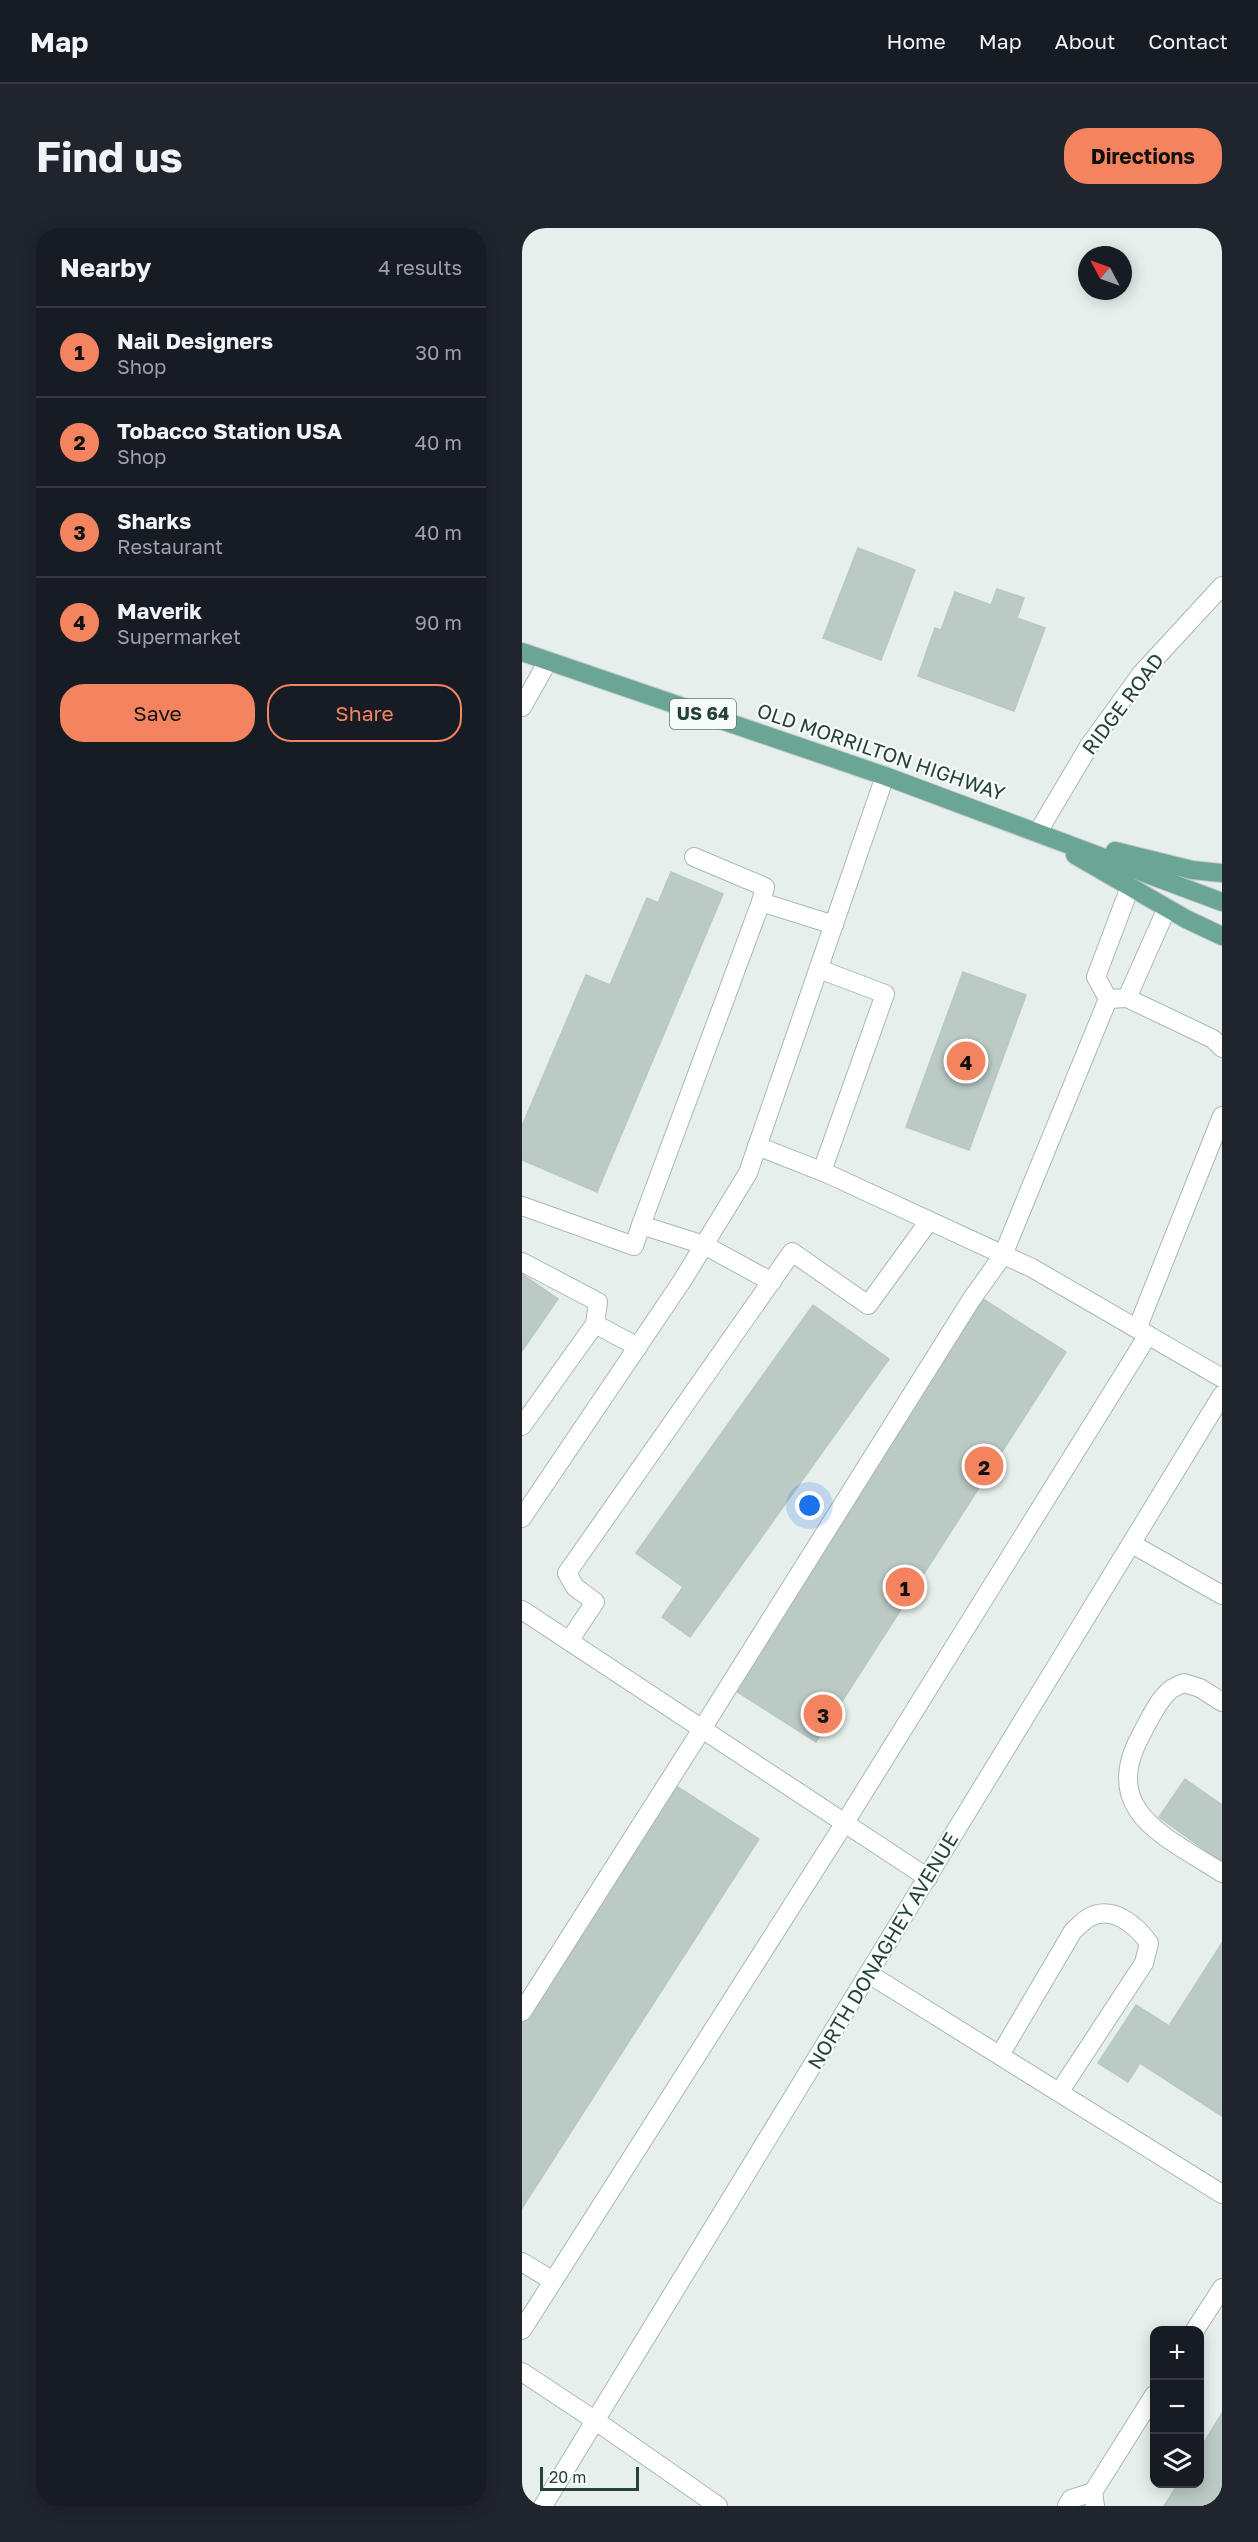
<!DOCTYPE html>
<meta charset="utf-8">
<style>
:root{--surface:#171b24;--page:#20242c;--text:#f1f3f6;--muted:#9ea1a6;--line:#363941;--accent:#f4845f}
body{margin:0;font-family:"Golos Text",sans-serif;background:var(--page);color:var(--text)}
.controls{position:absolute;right:18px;bottom:18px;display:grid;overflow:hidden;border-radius:12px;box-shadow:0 3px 15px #0003}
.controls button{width:54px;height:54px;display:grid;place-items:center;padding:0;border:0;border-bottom:2px solid var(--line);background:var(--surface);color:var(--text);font:30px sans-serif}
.compass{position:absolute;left:556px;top:18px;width:54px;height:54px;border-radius:50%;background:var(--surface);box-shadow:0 3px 15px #0003;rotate:311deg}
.scale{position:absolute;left:18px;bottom:15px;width:99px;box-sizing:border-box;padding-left:6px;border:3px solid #24423a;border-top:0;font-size:16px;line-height:21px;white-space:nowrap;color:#24423a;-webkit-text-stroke:4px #f7fbf9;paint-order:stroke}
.you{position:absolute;left:288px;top:1278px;width:21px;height:21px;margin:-15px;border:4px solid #fff;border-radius:50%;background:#1a73e8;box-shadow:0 0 0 9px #1a73e833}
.badge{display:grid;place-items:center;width:39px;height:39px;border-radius:50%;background:var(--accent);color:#111;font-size:20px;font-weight:700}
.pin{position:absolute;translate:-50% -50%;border:3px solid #fff;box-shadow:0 2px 6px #0006}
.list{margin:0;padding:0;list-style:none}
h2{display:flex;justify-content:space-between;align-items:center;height:78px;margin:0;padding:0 24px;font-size:26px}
h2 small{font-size:20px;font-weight:400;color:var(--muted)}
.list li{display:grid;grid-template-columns:39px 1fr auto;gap:18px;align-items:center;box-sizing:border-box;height:90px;padding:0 24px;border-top:2px solid var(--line)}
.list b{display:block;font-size:22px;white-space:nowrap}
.list p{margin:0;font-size:20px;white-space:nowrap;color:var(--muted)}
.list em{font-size:20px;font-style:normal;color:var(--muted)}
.actions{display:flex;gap:12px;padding:18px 24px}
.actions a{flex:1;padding:14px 0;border:2px solid var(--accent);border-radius:24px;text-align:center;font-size:21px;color:var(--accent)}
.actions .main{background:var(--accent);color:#111}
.icon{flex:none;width:33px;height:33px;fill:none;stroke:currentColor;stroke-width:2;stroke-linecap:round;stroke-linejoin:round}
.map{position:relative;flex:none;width:700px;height:2278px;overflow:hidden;border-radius:24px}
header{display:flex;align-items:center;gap:36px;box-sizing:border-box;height:84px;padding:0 30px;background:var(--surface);border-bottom:2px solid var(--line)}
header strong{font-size:28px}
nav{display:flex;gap:33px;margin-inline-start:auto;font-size:21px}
.intro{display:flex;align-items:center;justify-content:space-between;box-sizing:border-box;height:144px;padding:0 36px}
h1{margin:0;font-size:42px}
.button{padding:15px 27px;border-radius:24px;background:var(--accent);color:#111;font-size:21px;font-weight:700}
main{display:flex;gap:36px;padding:0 36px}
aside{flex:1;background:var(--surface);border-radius:24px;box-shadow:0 3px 15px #0003}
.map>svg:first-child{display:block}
.building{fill:#bbcac4;stroke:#b8c9c2;stroke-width:1.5}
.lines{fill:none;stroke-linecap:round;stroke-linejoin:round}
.lane-casing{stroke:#a8b8b2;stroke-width:20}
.street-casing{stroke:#a8b8b2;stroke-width:20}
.secondary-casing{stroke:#a4bbb3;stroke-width:20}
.primary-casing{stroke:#c2cac8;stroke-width:20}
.lane{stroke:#fff;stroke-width:18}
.street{stroke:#fff;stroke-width:18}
.secondary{stroke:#fff;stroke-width:18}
.primary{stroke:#6aa596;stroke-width:18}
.labels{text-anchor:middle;stroke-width:4.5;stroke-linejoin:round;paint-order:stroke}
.shield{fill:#f7fbf9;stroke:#637a73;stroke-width:1.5}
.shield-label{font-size:18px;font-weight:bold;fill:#24423a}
.street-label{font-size:20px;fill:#24423a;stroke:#f7fbf9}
</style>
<header>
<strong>Map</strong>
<nav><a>Home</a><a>Map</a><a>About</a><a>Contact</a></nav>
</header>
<div class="intro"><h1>Find us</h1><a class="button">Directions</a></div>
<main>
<aside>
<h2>Nearby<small>4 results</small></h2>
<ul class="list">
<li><span class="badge">1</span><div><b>Nail Designers</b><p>Shop</p></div><em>30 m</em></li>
<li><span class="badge">2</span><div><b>Tobacco Station USA</b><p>Shop</p></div><em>40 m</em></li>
<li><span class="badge">3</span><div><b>Sharks</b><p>Restaurant</p></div><em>40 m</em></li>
<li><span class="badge">4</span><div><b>Maverik</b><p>Supermarket</p></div><em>90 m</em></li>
</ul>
<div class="actions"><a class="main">Save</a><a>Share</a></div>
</aside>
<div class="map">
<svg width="700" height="2278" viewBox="0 0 700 2278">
<rect width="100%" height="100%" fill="#e6efeb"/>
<g class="building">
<path d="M336,320L393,342L359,432L301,410Z"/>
<path d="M475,361L502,370L495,390L523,400L492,483L396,448L413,400L419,402L433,364L469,377Z"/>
<path d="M149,644L201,666L75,964L0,932V898L64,747L88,757L125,670L136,675Z"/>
<path d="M441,744L504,767L447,922L384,899Z"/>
<path d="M0,1046L36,1071L0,1123Z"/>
<path d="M461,1071L544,1124L294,1514L211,1461Z"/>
<path d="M291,1077L367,1131L168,1409L140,1389L161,1359L114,1325Z"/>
<path d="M663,1551L700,1577V1634L637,1589Z"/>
<path d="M154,1558L237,1611L0,1980V1796Z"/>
<path d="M700,1715V1888L618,1835L606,1854L576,1835L614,1777L647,1798Z"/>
<path d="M700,2185V2278H642L656,2256H678V2221Z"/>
</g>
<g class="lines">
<defs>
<g id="lane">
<path d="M0,479L26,433"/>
<path d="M172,629L243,659L239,674L312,697"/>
<path d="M239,674L119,997L182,1017L250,1054"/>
<path d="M297,741L363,766L300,943"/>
<path d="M605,770L691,811L700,820"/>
<path d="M586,771L574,749L608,659"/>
<path d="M586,771L605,770L645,680"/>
<path d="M235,918L304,945L510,1040L700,1150"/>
<path d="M0,978L112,1018L119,997"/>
<path d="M0,1034L76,1074L73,1096L0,1198"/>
<path d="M73,1096L116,1119"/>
<path d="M615,1101L700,888"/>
<path d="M0,1290L160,1053L226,945L363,548"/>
<path d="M0,1382L406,1650"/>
<path d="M47,1413L73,1374L53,1359L45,1345L270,1024L346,1077L407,993"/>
<path d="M700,1474L678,1460L662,1455C657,1457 649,1460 646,1464C635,1474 626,1494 619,1507C577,1584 645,1609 700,1645"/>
<path d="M347,1746L700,1966"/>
<path d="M0,1784L180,1501L449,1072L481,1027L586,771"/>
<path d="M478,1827L551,1703C556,1699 561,1693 566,1690C590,1676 614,1697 627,1715L622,1735L538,1863"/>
<path d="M0,2034L31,2053"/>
<path d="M0,2102L322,1596L626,1107"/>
<path d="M0,2144L74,2193"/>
</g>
<g id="street">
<path d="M516,604L567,518L619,446L700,358"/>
<path d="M610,1316L700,1367"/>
<path d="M673,2102L700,2060"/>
<path d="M74,2193L196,2278"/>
<path d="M545,2278L549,2271L571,2264"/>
<path d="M573,2278L571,2264L632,2167"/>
</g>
<path id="secondary" d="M21,2278L700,1167"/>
<g id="primary">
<path d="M0,424L363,548L700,674"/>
<path d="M593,623L670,642L700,645"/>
<path d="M553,627L664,691L700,708"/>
</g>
</defs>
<use href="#lane" class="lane-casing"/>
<use href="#street" class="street-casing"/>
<use href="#secondary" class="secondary-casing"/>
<use href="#primary" class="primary-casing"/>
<use href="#lane" class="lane"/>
<use href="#street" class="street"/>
<use href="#secondary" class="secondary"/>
<use href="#primary" class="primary"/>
</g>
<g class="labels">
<rect class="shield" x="148" y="471" width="66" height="30" rx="4.5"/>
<g class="shield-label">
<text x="181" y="492">US 64</text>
</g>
<g class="street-label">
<text transform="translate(601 476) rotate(-53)" y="7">RIDGE ROAD</text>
<text transform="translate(359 524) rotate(19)" y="7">OLD MORRILTON HIGHWAY</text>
<text transform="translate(361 1723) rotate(-59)" y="7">NORTH DONAGHEY AVENUE</text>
</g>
</g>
</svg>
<div class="controls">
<button>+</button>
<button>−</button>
<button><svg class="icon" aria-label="layers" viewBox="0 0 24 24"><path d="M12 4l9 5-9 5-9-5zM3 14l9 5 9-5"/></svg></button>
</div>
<svg class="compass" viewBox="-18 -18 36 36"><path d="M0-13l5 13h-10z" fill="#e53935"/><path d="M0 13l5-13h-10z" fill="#9ea1a6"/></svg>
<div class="scale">20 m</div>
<div class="you"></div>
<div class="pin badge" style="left:383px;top:1359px">1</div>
<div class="pin badge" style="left:462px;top:1238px">2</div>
<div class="pin badge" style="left:301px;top:1486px">3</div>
<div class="pin badge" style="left:444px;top:833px">4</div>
</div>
</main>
